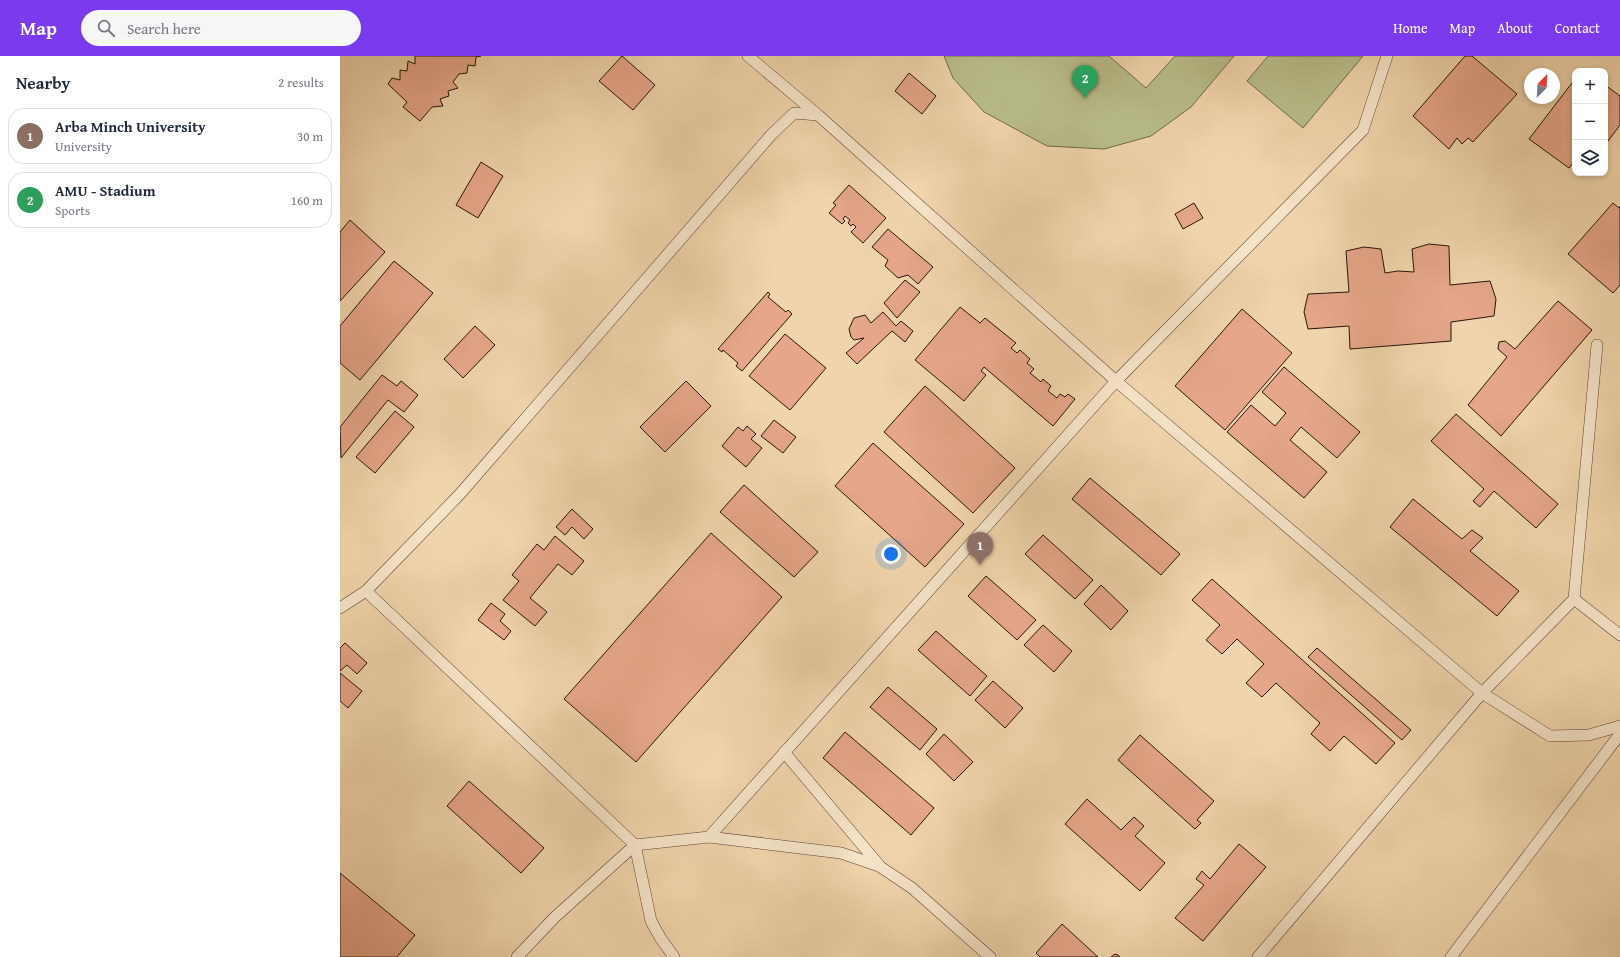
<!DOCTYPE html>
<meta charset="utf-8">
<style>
:root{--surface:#fff;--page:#f6f6f7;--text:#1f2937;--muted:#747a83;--line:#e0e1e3;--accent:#7c3aed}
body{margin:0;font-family:"Gentium Book Plus",serif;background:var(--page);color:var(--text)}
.controls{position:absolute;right:12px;top:12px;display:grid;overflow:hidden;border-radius:8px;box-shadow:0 2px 6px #0003}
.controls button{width:36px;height:36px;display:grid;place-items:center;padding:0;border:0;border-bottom:1px solid var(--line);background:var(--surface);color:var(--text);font:20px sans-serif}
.compass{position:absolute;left:1184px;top:12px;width:36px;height:36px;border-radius:50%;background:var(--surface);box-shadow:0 2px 6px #0003;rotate:24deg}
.you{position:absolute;left:551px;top:498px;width:14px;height:14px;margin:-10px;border:3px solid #fff;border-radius:50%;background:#1a73e8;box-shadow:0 0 0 6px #1a73e833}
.badge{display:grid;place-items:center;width:26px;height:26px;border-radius:50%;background:var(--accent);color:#fff;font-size:13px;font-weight:700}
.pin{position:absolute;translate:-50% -33px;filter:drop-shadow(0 1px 2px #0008)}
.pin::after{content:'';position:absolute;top:21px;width:14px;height:12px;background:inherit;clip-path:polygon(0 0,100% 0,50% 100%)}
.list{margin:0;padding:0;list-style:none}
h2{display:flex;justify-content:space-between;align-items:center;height:52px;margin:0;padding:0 16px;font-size:17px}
h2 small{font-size:13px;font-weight:400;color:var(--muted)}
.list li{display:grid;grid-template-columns:26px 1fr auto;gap:12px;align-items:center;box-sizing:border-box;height:56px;margin:0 8px 8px;padding:0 8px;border:1px solid var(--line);border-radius:16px}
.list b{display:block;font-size:15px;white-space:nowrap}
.list p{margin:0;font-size:13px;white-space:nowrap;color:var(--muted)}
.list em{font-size:13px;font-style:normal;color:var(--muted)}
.icon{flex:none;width:22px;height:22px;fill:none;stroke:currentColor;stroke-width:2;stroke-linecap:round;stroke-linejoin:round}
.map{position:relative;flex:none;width:1280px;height:901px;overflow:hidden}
header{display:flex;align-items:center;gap:24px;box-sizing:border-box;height:56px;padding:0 20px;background:var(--accent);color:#fff}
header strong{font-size:19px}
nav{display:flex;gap:22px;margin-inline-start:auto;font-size:14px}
.search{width:280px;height:36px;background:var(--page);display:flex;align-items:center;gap:10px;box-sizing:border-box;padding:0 14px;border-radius:22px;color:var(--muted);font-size:15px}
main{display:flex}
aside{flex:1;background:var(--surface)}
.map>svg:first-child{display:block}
.green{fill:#b8bd8a;stroke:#70684a}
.building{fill:#e5a689;stroke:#29130b}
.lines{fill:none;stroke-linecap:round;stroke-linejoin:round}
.lane-casing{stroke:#5b4333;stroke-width:12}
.lane{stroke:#f5e3c8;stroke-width:11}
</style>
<header>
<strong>Map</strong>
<div class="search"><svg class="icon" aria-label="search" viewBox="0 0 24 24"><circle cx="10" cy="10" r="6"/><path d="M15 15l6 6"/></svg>Search here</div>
<nav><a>Home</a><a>Map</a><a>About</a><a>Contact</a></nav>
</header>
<main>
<aside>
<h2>Nearby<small>2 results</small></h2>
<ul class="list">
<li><span class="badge" style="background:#8d6e63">1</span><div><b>Arba Minch University</b><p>University</p></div><em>30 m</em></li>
<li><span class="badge" style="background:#2e9e5b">2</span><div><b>AMU - Stadium</b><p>Sports</p></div><em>160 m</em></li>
</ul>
</aside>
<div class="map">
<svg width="1280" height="901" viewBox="0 0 1280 901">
<rect width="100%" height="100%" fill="#f0d4ab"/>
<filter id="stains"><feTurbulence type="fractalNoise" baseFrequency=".005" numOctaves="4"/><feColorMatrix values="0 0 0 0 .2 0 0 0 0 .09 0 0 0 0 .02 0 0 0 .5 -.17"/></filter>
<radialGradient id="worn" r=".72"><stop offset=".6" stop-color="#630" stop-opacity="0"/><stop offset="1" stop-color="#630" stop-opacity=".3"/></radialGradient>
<g class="green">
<path d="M604,0H769L806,32L835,0H894L851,51L811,80L764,93L707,90L644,56L613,22Z"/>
<path d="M928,0H1023L963,72L907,25Z"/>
</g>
<g class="building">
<path d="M75,0H141L136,1L135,10L128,9L127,17L119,18L113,26L118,32L108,35L109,40L100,43L103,50L92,51L80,65L63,51L67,46L48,28L52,22L60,24V14L67,15L68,5L75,8Z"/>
<path d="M282,0L315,29L293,54L259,25Z"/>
<path d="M1125,0H1132L1177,38L1133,86L1128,82L1122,88L1117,82L1109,93L1073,60Z"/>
<path d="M569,17L596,40L582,58L555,35Z"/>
<path d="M1235,23V104L1229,112L1189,83Z"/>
<path d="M1265,29L1280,40V69L1265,89Z"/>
<path d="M141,106L163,120L138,162L116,149Z"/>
<path d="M509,129L546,162L523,187L511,176L516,171L513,168L511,170L508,167L510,164L505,160L503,163L505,165L502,168L489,157L496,149L493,147Z"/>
<path d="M854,147L863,162L843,173L835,158Z"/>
<path d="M1273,147L1279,152L1280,150V229L1273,237L1228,198Z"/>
<path d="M10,164L45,196L0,245V176Z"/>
<path d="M548,173L593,211L578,228L568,219L558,222L545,210L548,204L532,191Z"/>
<path d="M1089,188L1109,190L1110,229L1150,225L1156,243L1154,260L1111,266V285L1010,293L1009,270L968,273L964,256L968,238L1009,236L1006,195L1024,191L1041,193L1045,217L1058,215L1074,216L1072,193Z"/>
<path d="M54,205L93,237L20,324L0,307V270Z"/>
<path d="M565,224L580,236L557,262L544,247Z"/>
<path d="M428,236L430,238L428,241L446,256L448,254L452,258L402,315L396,310L398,307L383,294L382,296L378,293Z"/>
<path d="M1218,245L1252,274L1161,380L1128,349L1167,301L1158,293L1159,286L1165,285L1175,293Z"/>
<path d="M620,251L640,267L645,262L676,287L671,292L677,297L680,294L690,303L687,307L694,313L690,317L701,326L703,323L711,330L708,335L717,342L720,338L725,341L728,338L735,343L713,370L644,311L641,315L646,319L624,345L575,304Z"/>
<path d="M902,253L952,297L885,374L835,330Z"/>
<path d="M543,256L556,270L561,265L573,275L565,286L552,275L517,308L506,297L524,282L514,284L511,281L509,273L514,262L525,259L531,267Z"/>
<path d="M135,270L155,289L123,322L104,303Z"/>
<path d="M445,278L486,312L450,354L409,320Z"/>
<path d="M944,311L1020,376L997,402L961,371L950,384L987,416L964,442L887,376L911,349L935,370L946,357L922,336Z"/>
<path d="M42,319L57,330L61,325L78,339L64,356L48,344L1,402L0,371Z"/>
<path d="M346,325L371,350L325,396L300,371Z"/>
<path d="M585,330L675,412L633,457L544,376Z"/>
<path d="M55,355L74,371L35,417L16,401Z"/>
<path d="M1116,358L1218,448L1196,472L1154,435L1140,451L1133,445L1144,433L1091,385Z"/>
<path d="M434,364L456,381L443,397L421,380Z"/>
<path d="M407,370L416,378L411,383L422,392L406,411L382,390L398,371L403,375Z"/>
<path d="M533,387L624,468L585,511L495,430Z"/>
<path d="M750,422L840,498L821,519L732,443Z"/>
<path d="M404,429L478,496L454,521L380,456Z"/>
<path d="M1073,443L1122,483L1132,474L1143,482L1130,495L1179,535L1157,560L1050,471Z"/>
<path d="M232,453L253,473L244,483L232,471L225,479L216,471Z"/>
<path d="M371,477L442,541L296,706L224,643Z"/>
<path d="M703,479L753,524L735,543L685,498Z"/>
<path d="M215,480L244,505L232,519L218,508L190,542L207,556L195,570L163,544L179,525L172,519L197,488L204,494Z"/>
<path d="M646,520L696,564L677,584L628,540Z"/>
<path d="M872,523L1055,687L1036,708L1004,680L990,695L971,678L980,667L936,627L922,641L906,627L924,608L897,583L882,598L866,584L880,569L852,544Z"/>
<path d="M761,529L788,555L771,574L744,548Z"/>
<path d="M151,547L165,558L160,565L171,575L164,584L138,564Z"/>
<path d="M703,569L732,595L714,616L684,589Z"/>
<path d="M596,575L647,620L630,640L578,594Z"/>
<path d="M5,587L27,607L17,618L7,609L0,615V592Z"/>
<path d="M977,592L1071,674L1062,684L968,601Z"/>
<path d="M0,617L22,635L8,652L0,645Z"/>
<path d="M653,625L683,652L665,672L635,644Z"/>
<path d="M548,631L597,673L580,694L530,651Z"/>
<path d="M505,676L594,752L571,779L483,702Z"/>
<path d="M604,678L633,706L614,725L586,698Z"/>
<path d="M800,679L874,745L857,764L861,767L855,773L778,704Z"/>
<path d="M129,725L204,792L181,817L107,750Z"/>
<path d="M747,743L781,774L794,761L804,770L795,780L825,807L800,835L725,768Z"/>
<path d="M899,788L926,811L863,885L835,862L864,829L856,823L862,815L870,823Z"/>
<path d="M0,817L75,879L57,901H0Z"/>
<path d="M722,868L758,901H700L696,897Z"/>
<path d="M775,898L778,899L780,901H771Z"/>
</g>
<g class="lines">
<defs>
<g id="lane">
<path d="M408,0L478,59L776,325L1142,637L1210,680L1249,679L1280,670"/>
<path d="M26,535L295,789L311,865L321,883L334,901"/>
<path d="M1234,543L1280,579"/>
<path d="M0,552L26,535L120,438L431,79L454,57L478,59"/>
<path d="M444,696L539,809"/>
<path d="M369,781L776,325L1023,74L1047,0"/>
<path d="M177,901L215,861L295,789L369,781L501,797L539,810L572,832L650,901"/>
<path d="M918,901L1142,637L1234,543L1257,289"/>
<path d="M1111,901L1280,678"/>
</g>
</defs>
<use href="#lane" class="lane-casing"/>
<use href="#lane" class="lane"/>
</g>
<rect width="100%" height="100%" filter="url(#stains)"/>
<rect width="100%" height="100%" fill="url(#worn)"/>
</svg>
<div class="controls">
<button>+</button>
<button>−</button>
<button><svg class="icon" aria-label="layers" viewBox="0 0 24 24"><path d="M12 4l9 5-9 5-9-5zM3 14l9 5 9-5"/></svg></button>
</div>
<svg class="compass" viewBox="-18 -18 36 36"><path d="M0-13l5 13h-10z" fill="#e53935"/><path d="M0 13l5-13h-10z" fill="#747a83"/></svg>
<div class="you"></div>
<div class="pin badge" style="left:640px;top:509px;background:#8d6e63">1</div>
<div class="pin badge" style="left:745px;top:42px;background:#2e9e5b">2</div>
</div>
</main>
